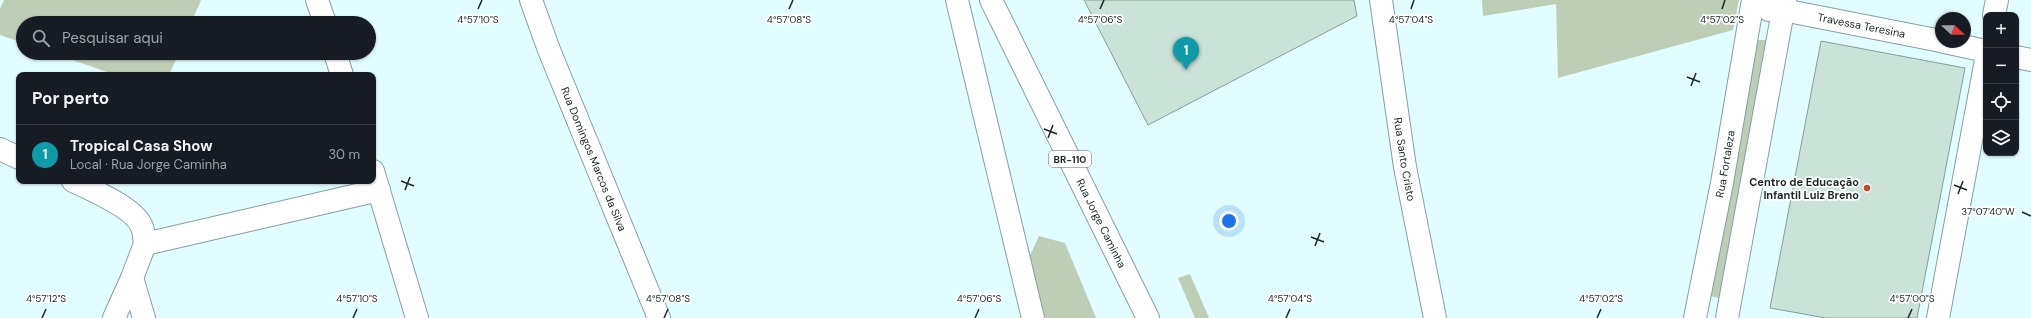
<!DOCTYPE html>
<html lang="pt">
<meta charset="utf-8">
<style>
:root{--surface:#171b24;--page:#242831;--text:#f1f3f6;--muted:#9ea1a6;--line:#363941;--accent:#d93025}
body{margin:0;font-family:"DM Sans",sans-serif;background:var(--page);color:var(--text)}
.controls{position:absolute;right:12px;top:12px;display:grid;overflow:hidden;border-radius:8px;box-shadow:0 1px 3px #0004}
.controls button{width:36px;height:36px;display:grid;place-items:center;padding:0;border:0;border-bottom:1px solid var(--line);background:var(--surface);color:var(--text);font:20px sans-serif}
.compass{position:absolute;left:1935px;top:12px;width:36px;height:36px;border-radius:50%;background:var(--surface);box-shadow:0 1px 3px #0004;rotate:112deg}
.you{position:absolute;left:1229px;top:221px;width:14px;height:14px;margin:-10px;border:3px solid #fff;border-radius:50%;background:#1a73e8;box-shadow:0 0 0 6px #1a73e833}
.badge{display:grid;place-items:center;width:26px;height:26px;border-radius:50%;background:var(--accent);color:#fff;font-size:13px;font-weight:700}
.pin{position:absolute;translate:-50% -33px;filter:drop-shadow(0 1px 2px #0008)}
.pin::after{content:'';position:absolute;top:21px;width:14px;height:12px;background:inherit;clip-path:polygon(0 0,100% 0,50% 100%)}
.list{margin:0;padding:0;list-style:none}
h2{display:flex;justify-content:space-between;align-items:center;height:52px;margin:0;padding:0 16px;font-size:17px}
h2 small{font-size:13px;font-weight:400;color:var(--muted)}
.list li{display:grid;grid-template-columns:26px 1fr auto;gap:12px;align-items:center;box-sizing:border-box;height:60px;padding:0 16px;border-top:1px solid var(--line)}
.list b{display:block;font-size:15px;white-space:nowrap}
.list p{margin:0;font-size:13px;white-space:nowrap;color:var(--muted)}
.list em{font-size:13px;font-style:normal;color:var(--muted)}
.icon{flex:none;width:22px;height:22px;fill:none;stroke:currentColor;stroke-width:2;stroke-linecap:round;stroke-linejoin:round}
.map{position:relative;flex:none;width:2031px;height:318px;overflow:hidden}
.search{position:absolute;background:var(--surface);box-shadow:0 1px 3px #0004;left:16px;top:16px;width:360px;height:44px;display:flex;align-items:center;gap:10px;box-sizing:border-box;padding:0 14px;border-radius:22px;color:var(--muted);font-size:15px}
.panel{position:absolute;background:var(--surface);box-shadow:0 1px 3px #0004;left:16px;top:72px;width:360px;height:112px;border-radius:8px}
.map>svg:first-child{display:block}
.green{fill:#becdb6}
.building{fill:#cbe2d9;stroke:#889e95}
.lines{fill:none;stroke-linecap:round;stroke-linejoin:round}
.minor-casing{stroke:#869fa1;stroke-width:24}
.major-casing{stroke:#869fa1;stroke-width:24}
.minor{stroke:#fff;stroke-width:22}
.major{stroke:#fff;stroke-width:22}
.ticks{fill:none;stroke:#1c2627;stroke-width:1.5}
.poi-dot{fill:#ce4424;stroke:#fff;stroke-width:1.5}
.labels{text-anchor:middle;stroke-width:3.5;stroke-linejoin:round;paint-order:stroke}
.shield{fill:#fff;stroke:#606768;stroke-width:1}
.shield-label{font-size:10px;font-weight:bold;fill:#1c2627}
.street-label{font-size:11px;fill:#1c2627;stroke:#fff}
.poi-label{font-size:11px;font-weight:bold;fill:#1c2627;stroke:#fff;text-anchor:end}
.ticks-label{font-size:10px;text-anchor:middle;fill:#1c2627;stroke:#fff;stroke-width:3.5;stroke-linejoin:round;paint-order:stroke}
</style>
<div class="map">
<svg width="2031" height="318" viewBox="0 0 2031 318">
<rect width="100%" height="100%" fill="#e2fdff"/>
<g class="green">
<path d="M4,0H201L191,23H23V43L0,35V9Z"/>
<path d="M1482,0H1739L1733,30L1558,78L1556,4L1483,16Z"/>
<path d="M1757,40H1769L1722,299L1710,296Z"/>
<path d="M52,53H179L169,75H116Z"/>
<path d="M1039,236L1065,243L1096,318H1044L1027,262Z"/>
<path d="M1190,274L1209,318H1195L1178,278Z"/>
</g>
<g class="building">
<path d="M1084,0H1354L1357,16L1148,125Z"/>
<path d="M1821,41L1965,68L1917,318H1826L1770,308Z"/>
</g>
<g class="lines">
<defs>
<g id="minor">
<path d="M317,0L325,23"/>
<path id="s1" d="M531,0L549,50L659,318"/>
<path d="M957,0L1033,318"/>
<path id="s2" d="M1381,0L1405,167L1435,318"/>
<path id="s3" d="M1769,10H1783L1941,41"/>
<path d="M1994,15L1997,0"/>
<path d="M1944,42L1986,51"/>
<path d="M335,53L342,75"/>
<path d="M2016,57L2031,60"/>
<path d="M0,149L19,158"/>
<path d="M373,171L417,318"/>
<path d="M73,181C90,189 133,207 141,225C144,230 144,238 145,244"/>
<path d="M145,244L379,190"/>
<path d="M132,278L144,318"/>
<path d="M114,318L132,278L145,244"/>
<path id="s4" d="M1695,318L1722,183L1753,0"/>
<path d="M1727,318L1785,0"/>
<path d="M1938,318L1986,60"/>
</g>
<g id="major">
<path id="s5" d="M991,0L1148,318"/>
</g>
</defs>
<use href="#minor" class="minor-casing"/>
<use href="#major" class="major-casing"/>
<use href="#minor" class="minor"/>
<use href="#major" class="major"/>
</g>
<path class="ticks" d="M478,9L482,0M789,9L793,0M1100,9L1104,0M1411,9L1414,0M1722,9L1725,0M1687,77L1700,82M1691,86L1696,73M1044,129L1057,134M1048,138L1053,125M401,181L414,186M1954,185L1967,190M405,190L410,177M1958,194L1963,181M2022,212L2031,216M1311,237L1324,242M1315,246L1320,233M42,318L46,309M353,318L357,309M664,318L668,309M975,318L979,309M1286,318L1290,309M1597,318L1601,309M1908,318L1912,309"/>
<circle class="poi-dot" cx="1867" cy="188" r="4"/>
<g class="labels">
<rect class="shield" x="1049" y="151" width="42" height="16" rx="3"/>
<g class="shield-label">
<text x="1070" y="163">BR-110</text>
</g>
<g class="street-label">
<text dy="4" stroke="none"><textPath href="#s3" startOffset="94">Travessa Teresina</textPath></text>
<text dy="4" stroke="none"><textPath href="#s1" startOffset="171">Rua Domingos Marcos da Silva</textPath></text>
<text dy="4" stroke="none"><textPath href="#s2" startOffset="161">Rua Santo Cristo</textPath></text>
<text dy="4" stroke="none"><textPath href="#s4" startOffset="157">Rua Fortaleza</textPath></text>
<text dy="4" stroke="none"><textPath href="#s5" startOffset="249">Rua Jorge Caminha</textPath></text>
</g>
<g class="poi-label">
<text x="1859" y="186">Centro de Educação<tspan x="1859" dy="13">Infantil Luiz Breno</tspan></text>
</g>
</g>
<g class="ticks-label">
<text x="478" y="23">4°57'10"S</text>
<text x="789" y="23">4°57'08"S</text>
<text x="1100" y="23">4°57'06"S</text>
<text x="1411" y="23">4°57'04"S</text>
<text x="1722" y="23">4°57'02"S</text>
<text x="1988" y="215">37°07'40"W</text>
<text x="46" y="302">4°57'12"S</text>
<text x="357" y="302">4°57'10"S</text>
<text x="668" y="302">4°57'08"S</text>
<text x="979" y="302">4°57'06"S</text>
<text x="1290" y="302">4°57'04"S</text>
<text x="1601" y="302">4°57'02"S</text>
<text x="1912" y="302">4°57'00"S</text>
</g>
</svg>
<div class="controls">
<button>+</button>
<button>−</button>
<button><svg class="icon" aria-label="locate" viewBox="0 0 24 24"><circle cx="12" cy="12" r="6"/><path d="M12 2v4M12 18v4M2 12h4M18 12h4"/></svg></button>
<button><svg class="icon" aria-label="layers" viewBox="0 0 24 24"><path d="M12 4l9 5-9 5-9-5zM3 14l9 5 9-5"/></svg></button>
</div>
<svg class="compass" viewBox="-18 -18 36 36"><path d="M0-13l5 13h-10z" fill="#e53935"/><path d="M0 13l5-13h-10z" fill="#9ea1a6"/></svg>
<div class="you"></div>
<div class="pin badge" style="left:1186px;top:70px;background:#0f9aa8">1</div>
<div class="search"><svg class="icon" aria-label="search" viewBox="0 0 24 24"><circle cx="10" cy="10" r="6"/><path d="M15 15l6 6"/></svg>Pesquisar aqui</div>
<section class="panel">
<h2>Por perto<small></small></h2>
<ul class="list">
<li><span class="badge" style="background:#0f9aa8">1</span><div><b>Tropical Casa Show</b><p>Local · Rua Jorge Caminha</p></div><em>30 m</em></li>
</ul>
</section>
</div>
